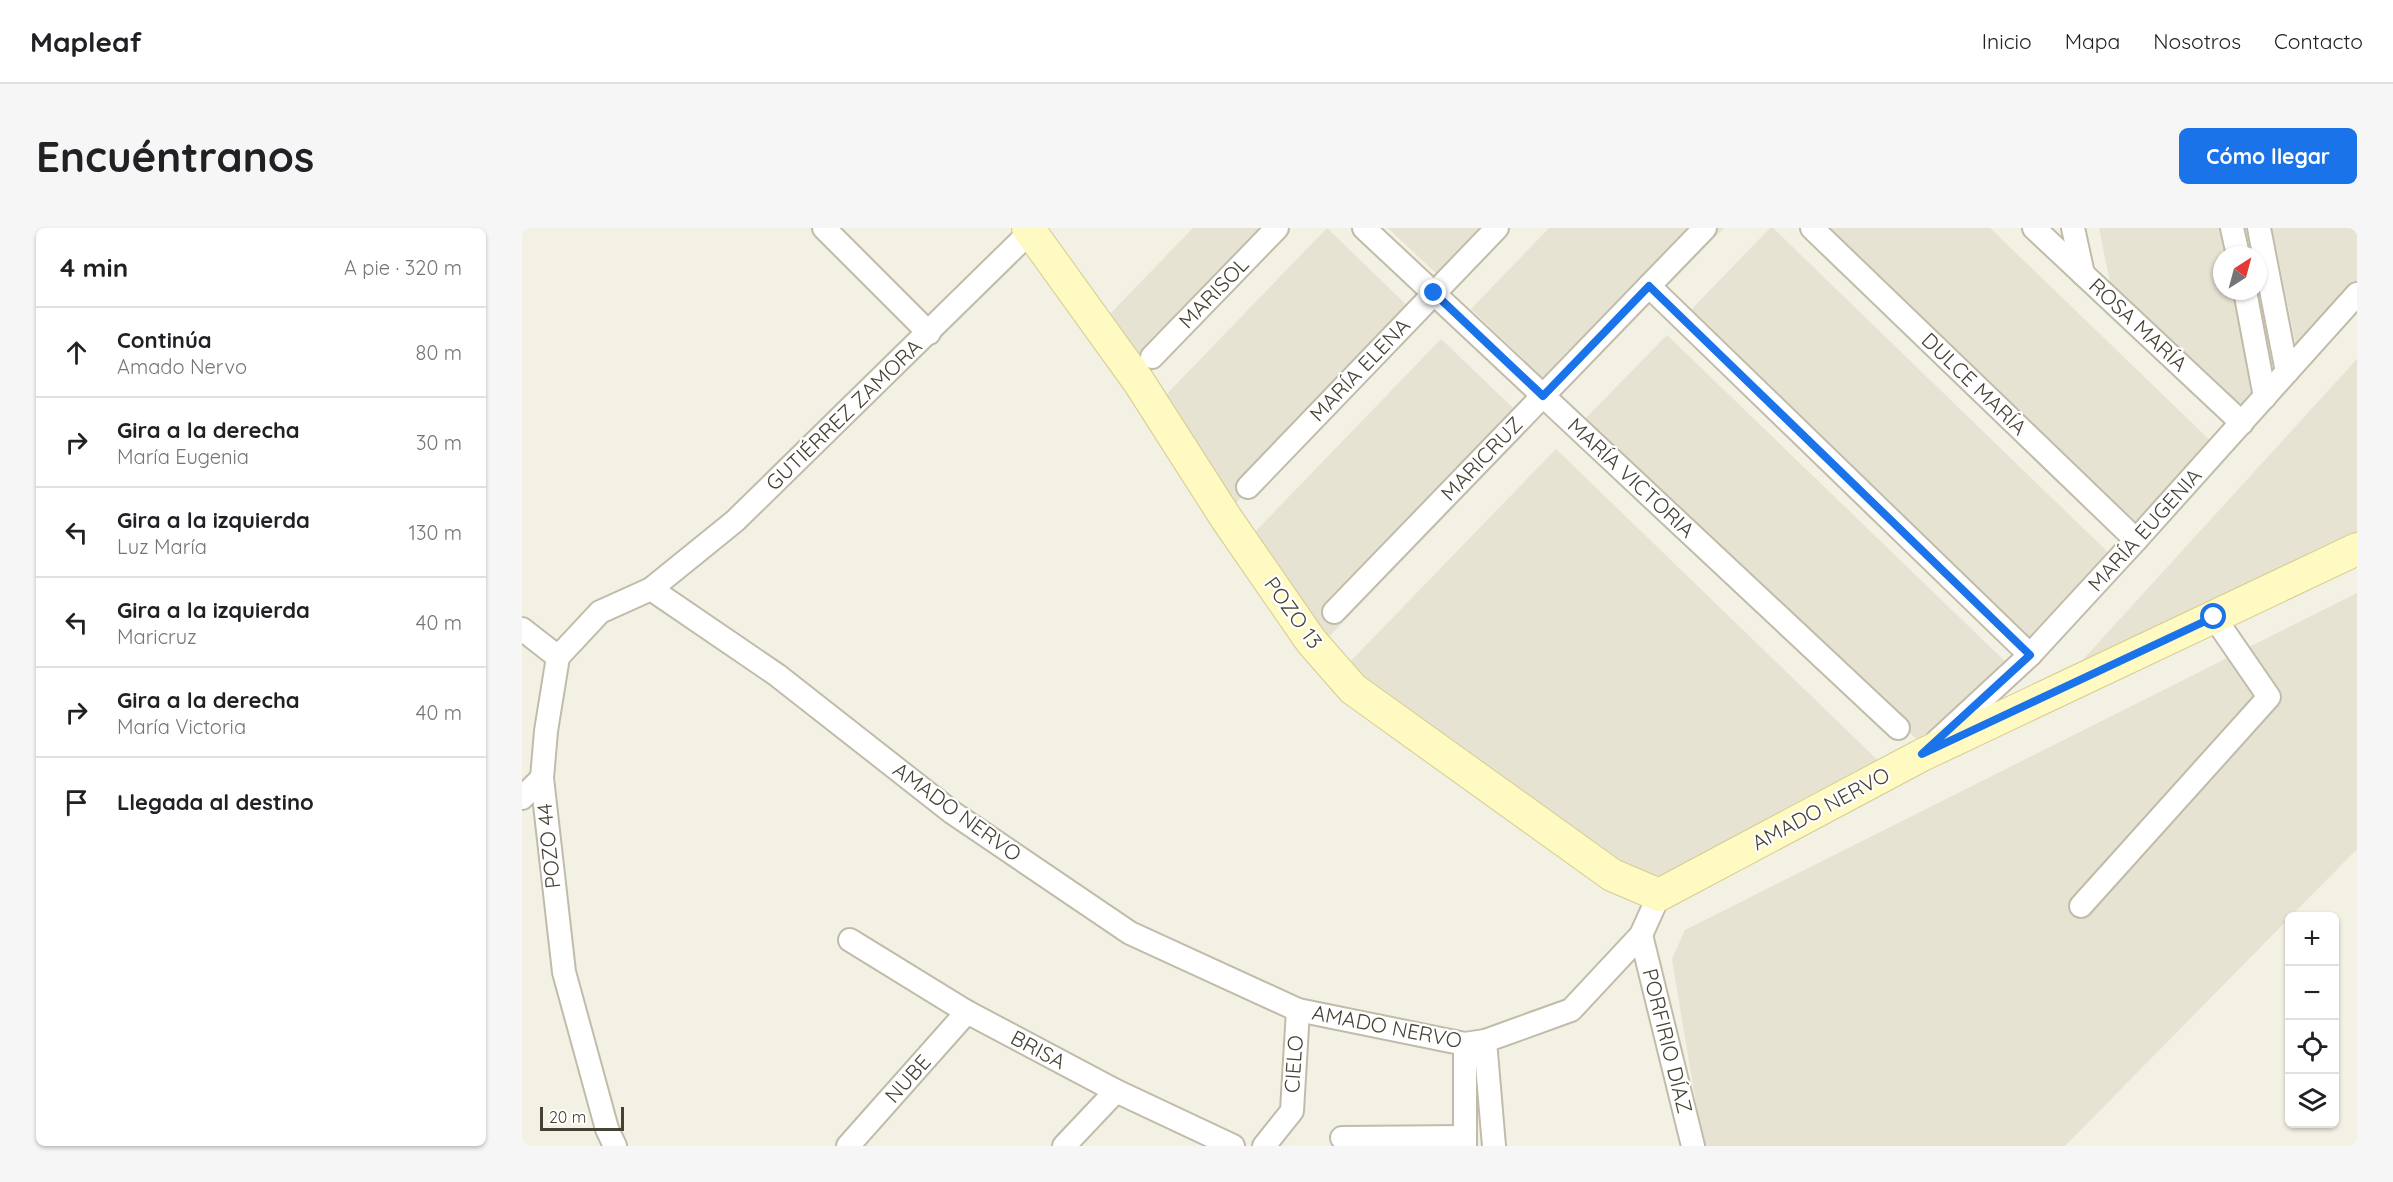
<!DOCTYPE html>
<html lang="es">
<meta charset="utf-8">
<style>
:root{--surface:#fff;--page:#f6f6f6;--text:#202124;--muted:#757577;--line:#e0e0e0;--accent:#1a73e8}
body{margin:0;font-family:Quicksand,sans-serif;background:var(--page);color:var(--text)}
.controls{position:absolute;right:18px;bottom:18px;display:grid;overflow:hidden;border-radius:9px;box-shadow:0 2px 4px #0004}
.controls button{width:54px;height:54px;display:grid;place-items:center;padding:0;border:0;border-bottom:2px solid var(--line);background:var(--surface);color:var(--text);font:30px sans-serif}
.compass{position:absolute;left:1691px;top:18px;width:54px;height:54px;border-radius:50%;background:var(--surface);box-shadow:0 2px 4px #0004;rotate:36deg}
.scale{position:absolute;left:18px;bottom:15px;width:84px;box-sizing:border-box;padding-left:6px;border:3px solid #454134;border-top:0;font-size:16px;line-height:21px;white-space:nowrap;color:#454134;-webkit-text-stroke:4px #fff;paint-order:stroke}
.stop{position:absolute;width:18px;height:18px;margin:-14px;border:4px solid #1a73e8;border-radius:50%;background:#fff}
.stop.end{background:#1a73e8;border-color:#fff;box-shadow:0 2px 6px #0008}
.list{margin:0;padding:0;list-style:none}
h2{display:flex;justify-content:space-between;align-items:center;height:78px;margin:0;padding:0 24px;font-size:26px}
h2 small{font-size:20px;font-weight:400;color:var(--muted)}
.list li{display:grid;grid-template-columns:39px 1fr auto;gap:18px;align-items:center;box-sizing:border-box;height:90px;padding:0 24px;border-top:2px solid var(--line)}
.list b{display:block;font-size:22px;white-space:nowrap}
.list p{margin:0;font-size:20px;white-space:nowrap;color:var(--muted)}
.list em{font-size:20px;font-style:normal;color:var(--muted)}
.icon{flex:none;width:33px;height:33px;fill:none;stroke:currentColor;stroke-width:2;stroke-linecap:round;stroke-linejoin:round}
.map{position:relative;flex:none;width:1835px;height:918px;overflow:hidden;border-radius:9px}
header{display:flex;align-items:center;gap:36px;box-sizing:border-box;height:84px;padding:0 30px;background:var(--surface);border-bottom:2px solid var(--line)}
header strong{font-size:28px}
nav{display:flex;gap:33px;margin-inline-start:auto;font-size:21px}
.intro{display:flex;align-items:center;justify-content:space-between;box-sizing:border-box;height:144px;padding:0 36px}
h1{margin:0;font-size:42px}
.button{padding:15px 27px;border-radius:9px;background:var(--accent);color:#fff;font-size:21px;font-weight:700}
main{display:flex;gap:36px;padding:0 36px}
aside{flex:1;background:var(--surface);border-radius:9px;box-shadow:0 2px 4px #0004}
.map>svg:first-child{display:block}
.residential{fill:#e7e3d2}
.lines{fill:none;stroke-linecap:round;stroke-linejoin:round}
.minor-casing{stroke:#c1bca9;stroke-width:26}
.secondary-casing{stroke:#d5cd92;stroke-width:34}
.minor{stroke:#fff;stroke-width:22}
.secondary{stroke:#fff9c2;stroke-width:32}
.route{stroke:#1a73e8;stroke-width:8}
.labels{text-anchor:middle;stroke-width:4.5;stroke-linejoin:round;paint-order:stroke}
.street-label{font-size:21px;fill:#454134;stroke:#fff}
</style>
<header>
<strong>Mapleaf</strong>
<nav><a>Inicio</a><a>Mapa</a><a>Nosotros</a><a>Contacto</a></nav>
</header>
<div class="intro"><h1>Encuéntranos</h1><a class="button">Cómo llegar</a></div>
<main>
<aside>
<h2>4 min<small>A pie · 320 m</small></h2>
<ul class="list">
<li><svg class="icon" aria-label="ahead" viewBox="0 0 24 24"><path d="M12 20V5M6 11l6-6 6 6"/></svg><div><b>Continúa</b><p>Amado Nervo</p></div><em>80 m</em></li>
<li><svg class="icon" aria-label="right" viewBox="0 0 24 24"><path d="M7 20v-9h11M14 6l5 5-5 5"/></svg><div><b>Gira a la derecha</b><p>María Eugenia</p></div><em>30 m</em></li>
<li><svg class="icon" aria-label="left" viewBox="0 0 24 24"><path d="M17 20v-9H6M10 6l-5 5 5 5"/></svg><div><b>Gira a la izquierda</b><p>Luz María</p></div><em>130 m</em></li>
<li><svg class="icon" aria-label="left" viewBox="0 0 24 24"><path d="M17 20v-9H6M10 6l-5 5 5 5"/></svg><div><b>Gira a la izquierda</b><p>Maricruz</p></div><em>40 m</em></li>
<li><svg class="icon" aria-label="right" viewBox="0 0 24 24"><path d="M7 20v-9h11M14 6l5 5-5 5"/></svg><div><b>Gira a la derecha</b><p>María Victoria</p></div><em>40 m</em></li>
<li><svg class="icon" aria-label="arrive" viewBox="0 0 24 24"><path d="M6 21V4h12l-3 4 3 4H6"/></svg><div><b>Llegada al destino</b></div></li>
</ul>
</aside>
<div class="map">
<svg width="1835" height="918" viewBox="0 0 1835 918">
<rect width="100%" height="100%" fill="#f3f0e4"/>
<g class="residential">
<path d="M671,0H755L622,141L586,88Z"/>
<path d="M805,0L895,87L712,277L641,170Z"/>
<path d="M866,0H965L918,49Z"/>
<path d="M1027,0H1202L1039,168L949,81Z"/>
<path d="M1248,0H1251L1594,332L1515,419L1168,83Z"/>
<path d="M1299,0H1468L1697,221L1617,307Z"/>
<path d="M1577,0H1705L1710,27H1700V63H1718L1741,172L1719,196L1592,74Z"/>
<path d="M1750,0H1835V69L1777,132Z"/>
<path d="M1145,107L1493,443L1414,530L1063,191Z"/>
<path d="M919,111L1010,198L803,413L731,306Z"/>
<path d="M1835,131V317L1515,482Z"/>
<path d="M1034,221L1372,548L1136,658L821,441Z"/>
<path d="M1835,365V621L1543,918H1181L1150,731L1163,702Z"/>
</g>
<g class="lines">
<defs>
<g id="minor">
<path d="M302,0L407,105"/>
<path d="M842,0L1376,500"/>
<path d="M1290,0L1614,312"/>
<path d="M1512,0L1720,195"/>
<path d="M1551,0L1561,46"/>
<path d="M1710,0L1716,27"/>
<path d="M1737,0L1765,144"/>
<path d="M1127,58L1508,427"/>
<path d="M1723,63L1743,169"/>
<path d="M630,129L755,0"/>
<path d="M726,259L975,0"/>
<path d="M129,361L255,447L431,585L608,705L776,782L943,816L963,813L1049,782L1119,707L1137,667"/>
<path d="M812,384L1183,0"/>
<path d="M0,401L36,429"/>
<path d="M1415,513L1508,427L1614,312L1835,66"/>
<path d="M0,570L20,550"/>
<path d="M1559,678L1747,469L1692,389"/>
<path d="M1119,707L1171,918"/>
<path d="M328,712L445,784L594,863L711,918"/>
<path d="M963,813L972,918"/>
<path d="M943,816V918"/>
<path d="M820,910L943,909"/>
<path d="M93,918L85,901L42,744L20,550L24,503L36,429L78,384L129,361L213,293L512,0"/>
<path d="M326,918L445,784"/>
<path d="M542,918L594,863"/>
<path d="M742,918L770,883L776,782"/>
</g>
<path id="secondary" d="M506,0L617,154L704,290L789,413L831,461L1090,647L1137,667L1400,527L1835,321"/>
</defs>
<use href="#minor" class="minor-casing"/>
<use href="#secondary" class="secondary-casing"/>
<use href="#minor" class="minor"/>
<use href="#secondary" class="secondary"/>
</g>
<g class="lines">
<path class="route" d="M912,65L1021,168L1127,58L1508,427L1400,526L1692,389"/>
</g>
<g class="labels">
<g class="street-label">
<text transform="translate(692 65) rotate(-46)" y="7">MARISOL</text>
<text transform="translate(1616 97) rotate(43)" y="7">ROSA MARÍA</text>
<text transform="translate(838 142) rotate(-46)" y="7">MARÍA ELENA</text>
<text transform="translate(1452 156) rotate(44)" y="7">DULCE MARÍA</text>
<text transform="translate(322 187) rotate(-44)" y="7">GUTIÉRREZ ZAMORA</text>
<text transform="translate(960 231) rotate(-46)" y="7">MARICRUZ</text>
<text transform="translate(1109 250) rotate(43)" y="7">MARÍA VICTORIA</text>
<text transform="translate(1623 302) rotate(-48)" y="7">MARÍA EUGENIA</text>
<text transform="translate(771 385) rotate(54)" y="7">POZO 13</text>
<text transform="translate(1299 581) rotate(-28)" y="7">AMADO NERVO</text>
<text transform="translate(435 584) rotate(36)" y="7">AMADO NERVO</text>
<text transform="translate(27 618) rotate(-96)" y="7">POZO 44</text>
<text transform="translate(865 799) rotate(11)" y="7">AMADO NERVO</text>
<text transform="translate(1145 813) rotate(76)" y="7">PORFIRIO DÍAZ</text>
<text transform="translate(516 822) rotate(28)" y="7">BRISA</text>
<text transform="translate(772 836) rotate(-86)" y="7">CIELO</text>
<text transform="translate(386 851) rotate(-48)" y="7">NUBE</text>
</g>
</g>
</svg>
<div class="controls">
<button>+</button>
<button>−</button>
<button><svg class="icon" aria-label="locate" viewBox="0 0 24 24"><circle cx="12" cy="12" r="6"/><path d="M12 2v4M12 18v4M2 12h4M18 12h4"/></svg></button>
<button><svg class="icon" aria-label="layers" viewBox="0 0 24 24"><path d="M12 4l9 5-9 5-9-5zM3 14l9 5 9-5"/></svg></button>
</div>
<svg class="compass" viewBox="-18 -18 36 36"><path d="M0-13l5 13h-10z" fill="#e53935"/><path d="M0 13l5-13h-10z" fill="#757577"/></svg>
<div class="scale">20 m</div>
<div class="stop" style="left:1692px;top:389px"></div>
<div class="stop end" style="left:912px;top:65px"></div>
</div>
</main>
